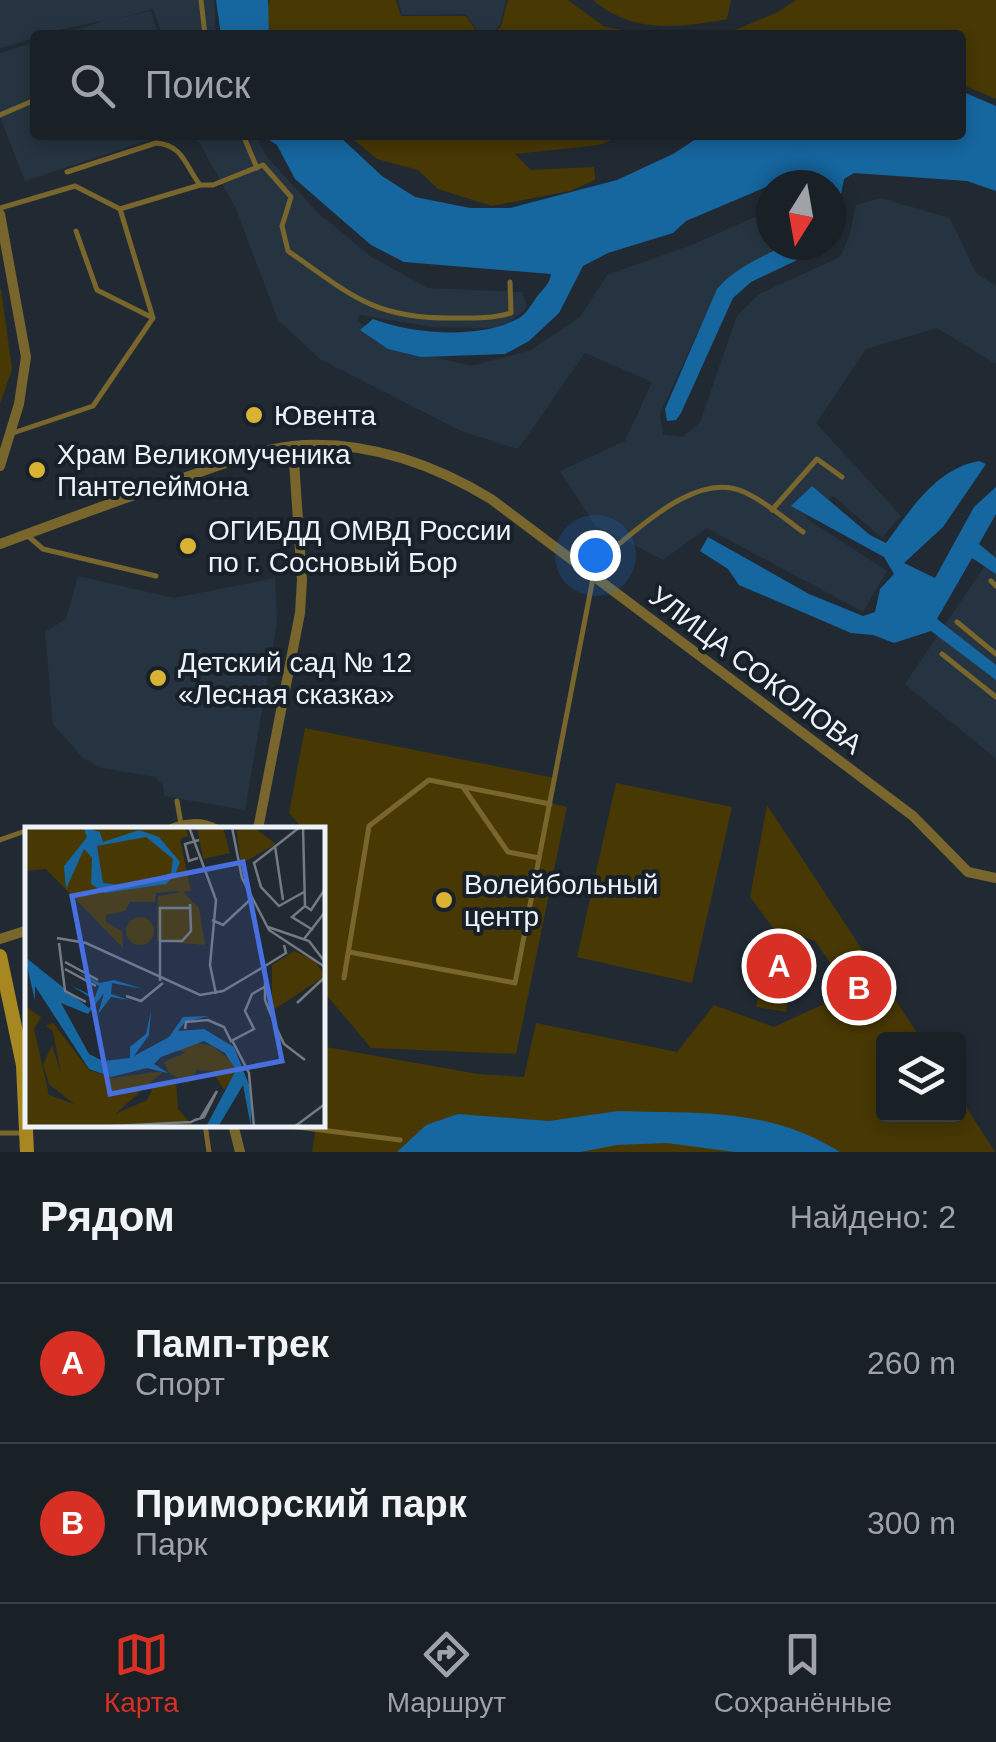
<!DOCTYPE html>
<html lang="ru">
<meta charset="utf-8">
<style>
:root{--surface:#192026;--page:#22282e;--text:#f1f3f6;--muted:#9fa3a7;--line:#373e43;--accent:#d93025}
body{margin:0;font-family:Helvetica,sans-serif;background:var(--page);color:var(--text)}
.controls{position:absolute;right:30px;bottom:30px;display:grid;overflow:hidden;border-radius:10px;box-shadow:0 5px 15px #0003}
.controls button{width:90px;height:90px;display:grid;place-items:center;padding:0;border:0;border-bottom:2px solid var(--line);background:var(--surface);color:var(--text);font:50px sans-serif}
.compass{position:absolute;left:756px;top:170px;width:90px;height:90px;border-radius:50%;background:var(--surface);box-shadow:0 5px 15px #0003;rotate:191deg}
.you{position:absolute;left:595px;top:555px;width:35px;height:35px;margin:-25px;border:8px solid #fff;border-radius:50%;background:#1a73e8;box-shadow:0 0 0 15px #1a73e833}
.badge{display:grid;place-items:center;width:65px;height:65px;border-radius:50%;background:var(--accent);color:#fff;font-size:32px;font-weight:700}
.pin{position:absolute;translate:-50% -50%;border:5px solid #fff;box-shadow:0 2px 10px #0006}
.list{margin:0;padding:0;list-style:none}
h2{display:flex;justify-content:space-between;align-items:center;height:130px;margin:0;padding:0 40px;font-size:42px}
h2 small{font-size:32px;font-weight:400;color:var(--muted)}
.list li{display:grid;grid-template-columns:65px 1fr auto;gap:30px;align-items:center;box-sizing:border-box;height:160px;padding:0 40px;border-top:2px solid var(--line)}
.list b{display:block;font-size:38px;white-space:nowrap}
.list p{margin:0;font-size:32px;white-space:nowrap;color:var(--muted)}
.list em{font-size:32px;font-style:normal;color:var(--muted)}
.icon{flex:none;width:55px;height:55px;fill:none;stroke:currentColor;stroke-width:2;stroke-linecap:round;stroke-linejoin:round}
.map{position:relative;flex:none;width:996px;height:1152px;overflow:hidden}
.search{position:absolute;background:var(--surface);box-shadow:0 5px 15px #0003;left:30px;right:30px;top:30px;height:110px;display:flex;align-items:center;gap:25px;box-sizing:border-box;padding:0 35px;border-radius:10px;color:var(--muted);font-size:38px}
.sheet{height:450px;background:var(--surface)}
nav{display:flex;justify-content:space-around;align-items:center;box-sizing:border-box;height:140px;border-top:2px solid var(--line);background:var(--surface);font-size:28px;color:var(--muted)}
nav a{display:grid;justify-items:center;gap:5px}
nav .on{color:var(--accent)}
.map>svg:first-child{display:block}
.built{fill:#253440}
.green{fill:#473804}
.water{fill:#16669f}
.lines{fill:none;stroke-linecap:round;stroke-linejoin:round}
.lane{stroke:#79662d;stroke-width:5}
.street{stroke:#79662d;stroke-width:10}
.secondary{stroke:#a78820;stroke-width:14}
.poi-dot{fill:#dab333;stroke:#182129;stroke-width:4}
.labels{text-anchor:middle;stroke-width:8;stroke-linejoin:round;paint-order:stroke}
.poi-label{font-size:28px;fill:#edf3f8;stroke:#182129;text-anchor:start}
.street-label{font-size:28px;fill:#edf3f8;stroke:#182129}
.inset-road{fill:none;stroke:#737a82;stroke-width:2.5}
.view{fill:#476fde;fill-opacity:0.15;stroke:#476fde;stroke-width:5}
.inset-edge{fill:none;stroke:#edf3f8;stroke-width:5}
</style>
<div class="map">
<svg width="996" height="1152" viewBox="0 0 996 1152">
<rect width="100%" height="100%" fill="#212a33"/>
<g class="built">
<path d="M0,0H214L216,35H162L153,9L116,19L151,11L158,35H59L106,20L35,35V38L0,48Z"/>
<path d="M398,0H506L500,25L491,35H480L466,14L402,15Z"/>
<path d="M35,42V135H163L25,181L0,117V53Z"/>
<path d="M195,135H256L266,156L317,212L370,256L428,288L522,292L527,307L504,328L433,327L360,315L357,320L398,348L471,366L531,350L580,317L607,275L694,244L771,210V245H802L721,283L660,413L663,435L683,437L700,422L737,316L759,294L840,257L849,237L856,205L881,198L950,218L976,273L996,286V364L937,328L866,349L816,423L901,516L882,538L833,496L806,518L887,571L863,612L707,528L663,560L595,525L560,471L625,441L652,382L585,353L518,449L461,431L320,359L278,320L236,209Z"/>
<path d="M996,549V759L905,684Z"/>
<path d="M78,576L174,598L275,578L277,623L245,810L164,796L163,785L155,777L102,768L84,759L53,724L45,632L66,619Z"/>
</g>
<g class="green">
<path d="M270,0H396L401,16H466L479,35H271L265,14Z"/>
<path d="M508,0H568L605,27L622,30L627,35H493L501,26Z"/>
<path d="M593,0H731L727,19C679,28 633,34 593,0Z"/>
<path d="M796,0H996V99L961,84V35H723L778,12Z"/>
<path d="M348,135H625L599,145L515,154L531,170L594,167L595,180L570,191L492,206L438,189L418,170L377,159Z"/>
<path d="M1,289L12,369L0,404V290Z"/>
<path d="M305,728L555,778L550,803L567,807L516,1054L371,1048L323,991L322,829H303L289,813Z"/>
<path d="M616,783L732,807L692,983L577,957Z"/>
<path d="M767,805L921,1039L884,1040V1114H958L959,1096L995,1152H312L316,1125L322,1124L326,1047L478,1074L524,1077L536,1023L677,1052L714,1005L774,1027L824,1004L836,971L815,941L773,928L750,897Z"/>
<path d="M768,940L798,945L786,1012L756,1007Z"/>
</g>
<g class="water">
<path d="M216,0H268L269,35H221Z"/>
<path d="M961,91L996,106V191L967,181L854,173L844,179L831,244V185L804,179L771,185L686,221L673,233L608,253L583,266L559,313L529,341L505,354L421,357L388,349L360,330L373,319C411,334 482,340 519,318C528,313 533,301 539,294C546,286 549,284 551,274L404,262L371,245L295,179L277,145L262,135H338L382,176L415,197L470,208H510L617,180L673,154L702,135H961Z"/>
<path d="M787,245H829L751,282L733,298L681,413L676,420L667,421L665,409L717,289C734,268 763,256 787,245Z"/>
<path d="M979,461L986,464L943,527L904,563L935,578L974,507L996,487V514L979,544L996,558V574L972,558L937,619L996,665V680L931,631L894,643L873,635L851,633L739,585L728,569L700,551L708,537L809,594L863,616L875,612L880,589L894,574L884,557L791,506L812,486L870,535L886,543C910,511 935,469 979,461Z"/>
<path d="M618,1111C700,1114 768,1107 840,1152H735L666,1143L617,1145L581,1152H397L426,1125L458,1114L549,1121Z"/>
</g>
<g class="lines">
<g class="lane">
<path d="M201,0L205,35"/>
<path d="M0,115L35,100"/>
<path d="M243,135L257,168"/>
<path d="M67,172L156,143C183,145 185,165 200,185"/>
<path d="M0,208L75,186L120,209"/>
<path d="M76,231L97,290L151,317"/>
<path d="M13,433L93,406L153,318L120,209L200,185H213L263,165L291,197L282,226L288,251C349,293 371,318 449,318C470,318 491,319 511,313L510,282"/>
<path d="M772,510L817,459L842,477"/>
<path d="M28,536L43,549L156,576"/>
<path d="M581,566L603,541L619,544C649,519 702,472 744,492C765,501 785,519 803,532"/>
<path d="M991,581L996,586"/>
<path d="M957,622L996,654"/>
<path d="M942,654L996,697"/>
<path d="M463,787L508,852L539,858"/>
<path d="M177,801L181,824"/>
<path d="M0,840L28,830"/>
<path d="M349,952L515,983L593,578"/>
<path d="M344,978L369,826L429,780L550,804"/>
<path d="M205,1124L209,1152"/>
<path d="M274,1124L400,1140"/>
<path d="M0,1133H24"/>
</g>
<g class="street">
<path d="M0,214L26,357L19,404L0,466"/>
<path d="M0,544C62,521 124,498 186,477C224,464 263,447 304,445C370,442 435,465 491,499L913,816L968,872L996,878"/>
<path d="M172,829C183,823 203,822 215,829"/>
<path d="M258,829L300,613L302,580L293,446"/>
<path d="M0,939L28,930"/>
<path d="M233,1124L240,1152"/>
</g>
<path class="secondary" d="M0,956L23,1065L27,1152"/>
</g>
<g class="poi-dot">
<circle cx="254" cy="415" r="10"/>
<circle cx="37" cy="470" r="10"/>
<circle cx="188" cy="546" r="10"/>
<circle cx="158" cy="678" r="10"/>
<circle cx="444" cy="900" r="10"/>
</g>
<g class="labels">
<g class="poi-label">
<text x="274" y="425">Ювента</text>
<text x="57" y="464">Храм Великомученика<tspan x="57" dy="32">Пантелеймона</tspan></text>
<text x="208" y="540">ОГИБДД ОМВД России<tspan x="208" dy="32">по г. Сосновый Бор</tspan></text>
<text x="178" y="672">Детский сад № 12<tspan x="178" dy="32">«Лесная сказка»</tspan></text>
<text x="464" y="894">Волейбольный<tspan x="464" dy="32">центр</tspan></text>
</g>
<g class="street-label">
<text transform="translate(756 670) rotate(37)" y="10">УЛИЦА СОКОЛОВА</text>
</g>
</g>
<g transform="translate(25 827)">
<rect width="300" height="300" fill="#212a33"/>
<path d="M0,0H161L163,9L155,12L166,64L158,65L174,81L180,118L132,114L133,69L157,65L150,64L131,66L130,75H105L100,84L81,88V95L97,104L98,121L21,42L1,44ZM172,0H198L205,26L178,32ZM211,0H228L251,17L216,37ZM101 104a14 14 0 1 1 28 0a14 14 0 1 1-28 0ZM269,124L289,133L300,149L247,184V138ZM0,179L16,190L9,202L24,268L49,277L24,257L18,238L27,218L36,247L28,204L21,199L28,196L64,243L88,251L139,244L90,287L122,273L131,255L151,251L153,282L169,300H0ZM165,215L187,219L208,235L210,248L199,263L187,244L172,243L163,257L144,246L139,235L162,225L148,223Z" fill="#473804"/>
<path d="M58,0L75,5L78,15L114,3L134,10L155,35L150,48L141,57L80,66L66,57L67,31L59,22L41,62L39,39L62,10ZM121,10L148,32L146,46L104,59L78,56L72,19ZM0,130L64,181L70,173L45,158L70,170L74,159L52,145L75,156L89,153L118,162L87,156L86,167L104,173L86,170L73,187L79,166L63,187L36,176L64,227L78,234L105,231V220L121,207L126,184L124,208L109,229L144,210L158,190L184,189L160,195L153,204L179,202L209,220L226,263V300L218,258L193,300H181L211,243L200,226L179,214L136,230L129,237L143,246L122,241L86,250L64,242L10,159V174Z" fill="#16669f" fill-rule="evenodd"/>
<path class="inset-road" d="M164,0L191,73L185,138L191,167M207,0L217,51L244,103L300,140M275,0L229,36L236,60L254,79L279,65M278,0L280,79M250,19L258,73M173,31L164,34L160,17L174,13M187,93L198,98L226,72M243,100L284,114L300,135M288,103L267,90L280,79L286,83L300,62M32,111L61,116L175,168L198,164L240,139L261,126L259,118M279,112L300,85M135,114H157L166,104L165,77M34,116L40,164L61,175M40,135L73,153M240,139V173L250,198L259,217L280,233M40,142L71,159M135,154V81H165M101,169L116,174L138,156M272,176L300,150M160,202L161,195L183,193L199,200L206,214L229,202L220,184L227,167L241,159M207,213L224,246L229,300M69,300L166,295L170,293L179,290L192,264L175,292M269,300L300,277"/>
<path class="view" d="M218,35L257,234L85,267L47,69Z"/>
<rect width="300" height="300" class="inset-edge"/>
</g>
</svg>
<div class="controls">
<button><svg class="icon" aria-label="layers" viewBox="0 0 24 24"><path d="M12 4l9 5-9 5-9-5zM3 14l9 5 9-5"/></svg></button>
</div>
<svg class="compass" viewBox="-18 -18 36 36"><path d="M0-13l5 13h-10z" fill="#e53935"/><path d="M0 13l5-13h-10z" fill="#9fa3a7"/></svg>
<div class="you"></div>
<div class="pin badge" style="left:779px;top:966px">A</div>
<div class="pin badge" style="left:859px;top:988px">B</div>
<div class="search"><svg class="icon" aria-label="search" viewBox="0 0 24 24"><circle cx="10" cy="10" r="6"/><path d="M15 15l6 6"/></svg>Поиск</div>
</div>
<section class="sheet">
<h2>Рядом<small>Найдено: 2</small></h2>
<ul class="list">
<li><span class="badge">A</span><div><b>Памп-трек</b><p>Спорт</p></div><em>260 m</em></li>
<li><span class="badge">B</span><div><b>Приморский парк</b><p>Парк</p></div><em>300 m</em></li>
</ul>
</section>
<nav>
<a class="on"><svg class="icon" aria-label="map" viewBox="0 0 24 24"><path d="M3 6l6-2 6 2 6-2v14l-6 2-6-2-6 2zM9 4v14M15 6v14"/></svg>Карта</a>
<a><svg class="icon" aria-label="directions" viewBox="0 0 24 24"><path d="M12 3l9 9-9 9-9-9zM9 14v-3h6M13 9l2 2-2 2"/></svg>Маршрут</a>
<a><svg class="icon" aria-label="saved" viewBox="0 0 24 24"><path d="M7 4h10v16l-5-4-5 4z"/></svg>Сохранённые</a>
</nav>
